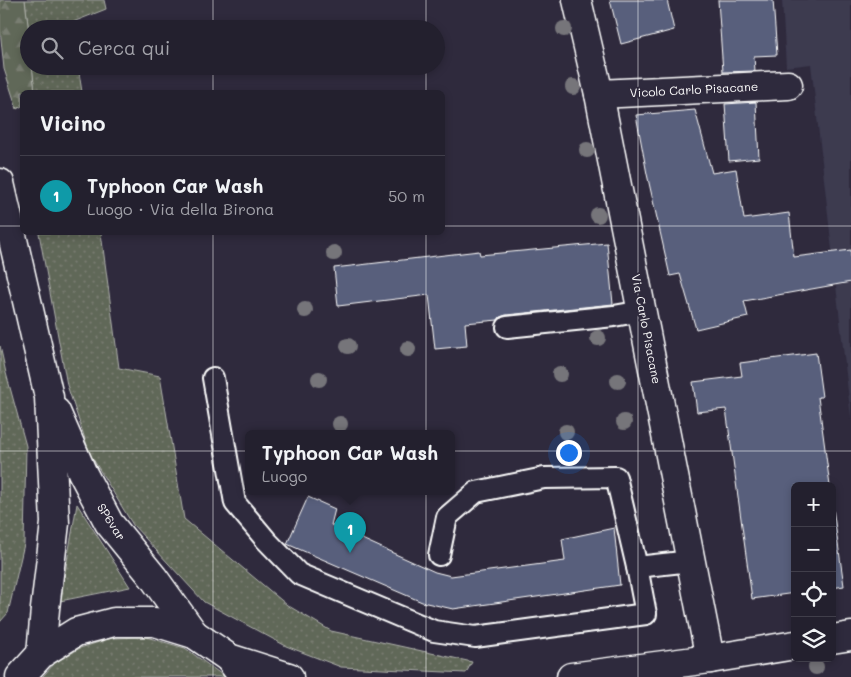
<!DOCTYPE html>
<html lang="it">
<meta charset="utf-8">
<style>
:root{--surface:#23202e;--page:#2f2d3a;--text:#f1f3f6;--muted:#a3a3aa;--line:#403e4a;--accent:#ffd166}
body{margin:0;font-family:Mali,sans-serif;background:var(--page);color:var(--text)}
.controls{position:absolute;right:15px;bottom:15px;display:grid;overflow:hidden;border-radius:8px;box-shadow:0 2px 8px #0003}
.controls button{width:45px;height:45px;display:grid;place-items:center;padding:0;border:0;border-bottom:1px solid var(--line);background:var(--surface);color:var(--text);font:25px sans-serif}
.you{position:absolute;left:568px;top:452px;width:18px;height:18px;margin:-12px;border:4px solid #fff;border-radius:50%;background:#1a73e8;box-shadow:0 0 0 8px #1a73e833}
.badge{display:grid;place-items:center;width:32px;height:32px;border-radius:50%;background:var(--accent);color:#fff;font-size:16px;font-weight:700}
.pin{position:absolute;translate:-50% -41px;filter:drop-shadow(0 1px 2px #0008)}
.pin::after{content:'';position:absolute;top:26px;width:18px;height:15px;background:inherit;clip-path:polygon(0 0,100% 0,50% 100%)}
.popup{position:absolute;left:245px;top:430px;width:210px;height:65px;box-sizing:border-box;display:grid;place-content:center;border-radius:8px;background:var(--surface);filter:drop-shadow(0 1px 4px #0005);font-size:16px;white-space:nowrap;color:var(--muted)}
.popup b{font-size:19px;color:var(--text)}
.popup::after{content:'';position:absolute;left:50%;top:100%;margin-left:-10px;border:10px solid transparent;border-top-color:var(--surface)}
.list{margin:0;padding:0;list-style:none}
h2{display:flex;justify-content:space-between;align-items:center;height:65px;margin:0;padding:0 20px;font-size:21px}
h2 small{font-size:16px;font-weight:400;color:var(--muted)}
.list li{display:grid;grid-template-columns:32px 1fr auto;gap:15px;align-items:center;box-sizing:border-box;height:80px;padding:0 20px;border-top:1px solid var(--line)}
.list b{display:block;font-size:19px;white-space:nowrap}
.list p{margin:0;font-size:16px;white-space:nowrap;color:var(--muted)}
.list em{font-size:16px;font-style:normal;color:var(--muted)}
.icon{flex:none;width:28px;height:28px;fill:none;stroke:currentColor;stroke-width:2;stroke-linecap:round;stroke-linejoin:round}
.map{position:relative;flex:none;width:851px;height:677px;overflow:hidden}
.search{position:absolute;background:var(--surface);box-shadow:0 2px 8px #0003;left:20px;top:20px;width:425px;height:55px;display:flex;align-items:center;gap:12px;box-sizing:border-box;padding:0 18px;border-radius:28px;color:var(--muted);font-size:19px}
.panel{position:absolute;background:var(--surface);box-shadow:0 2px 8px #0003;left:20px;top:90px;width:425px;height:145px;border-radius:8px}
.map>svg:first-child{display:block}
.built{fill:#3c3a50}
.grass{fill:url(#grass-dots);stroke:#b0b3ac}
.forest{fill:url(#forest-firs);stroke:#b0b3ac}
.building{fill:#595f7b;stroke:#fff}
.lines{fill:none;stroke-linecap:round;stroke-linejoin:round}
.lane-casing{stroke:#fff;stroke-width:24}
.street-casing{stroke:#fff;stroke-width:31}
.secondary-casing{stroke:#fff;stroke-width:31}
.lane{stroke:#2f2a3d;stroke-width:20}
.street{stroke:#2f2a3d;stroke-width:28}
.secondary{stroke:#2f2a3d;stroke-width:28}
.tree{fill:#76757a}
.grid{fill:none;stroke:#fff;stroke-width:1;stroke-opacity:0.55}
.labels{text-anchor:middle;stroke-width:4;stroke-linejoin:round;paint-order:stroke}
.street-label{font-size:12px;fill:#fff;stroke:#2f2a3d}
</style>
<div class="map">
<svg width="851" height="677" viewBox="0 0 851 677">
<defs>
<pattern id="grass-dots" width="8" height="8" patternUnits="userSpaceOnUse" patternTransform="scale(1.25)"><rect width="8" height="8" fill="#616759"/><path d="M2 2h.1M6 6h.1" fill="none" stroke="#797e72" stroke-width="1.8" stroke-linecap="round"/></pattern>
<pattern id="forest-firs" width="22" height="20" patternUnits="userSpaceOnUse" patternTransform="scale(1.25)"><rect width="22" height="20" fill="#616759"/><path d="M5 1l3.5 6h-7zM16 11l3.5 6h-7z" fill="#797e72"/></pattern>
</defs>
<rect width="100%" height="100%" fill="#2f2a3d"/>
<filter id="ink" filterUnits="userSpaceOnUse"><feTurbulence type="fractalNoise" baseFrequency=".02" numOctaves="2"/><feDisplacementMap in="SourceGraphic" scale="10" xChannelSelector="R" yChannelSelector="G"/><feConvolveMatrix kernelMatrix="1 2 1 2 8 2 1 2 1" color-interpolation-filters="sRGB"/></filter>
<g filter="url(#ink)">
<path class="built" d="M782,0H851V418L811,64L786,67Z"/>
<g class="grass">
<path d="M25,0H104L106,9L73,22V29H29V33Z"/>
<path d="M32,66H78L82,92H35Z"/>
<path d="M39,233H101L119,368L160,376L184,519L287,605L331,631L472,662L466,673L341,667L286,646L204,602L133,525L90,454L67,385Z"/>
<path d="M0,346L6,373L26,446L24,544L8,613L0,622Z"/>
<path d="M77,504L130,587L60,601Z"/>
<path d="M146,637L185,648L225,677H42L55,663L80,648L112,638Z"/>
</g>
<path class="forest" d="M0,0H25L29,33V66H32L35,92H22V106L17,109L4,69L0,29Z"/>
<g class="building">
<path d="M610,0H667L674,30L621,44Z"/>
<path d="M718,0H773L777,55L754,56L755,71L723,72Z"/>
<path d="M756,102L759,158L729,161L725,104Z"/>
<path d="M695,110L712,173L736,169L744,219L789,213L794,257L851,250V282L744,301L748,317L696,329L680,274L670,276L647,174L636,115Z"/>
<path d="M607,243L613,304L506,315L500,317L498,320L465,323L467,346L435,349L429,295L338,306L334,268L479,251L480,255Z"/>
<path d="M816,353L822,397H818L830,486H795V593L752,599L726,409L697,412L693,382L742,376L740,363Z"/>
<path d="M308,497L335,509L331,525L435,572L451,576L565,561L562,539L614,528L620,585L453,609L422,602L287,544Z"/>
<path d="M832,501L844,586L832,588Z"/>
</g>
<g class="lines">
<defs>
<g id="lane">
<path d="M507,327L614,316L642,311"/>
<path d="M213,378L235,503L266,540L299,574L434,631L475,637L646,614L637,567L691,561"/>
<path d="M439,555L447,517L476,492L544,478L616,477L637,567"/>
</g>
<g id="street">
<path d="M577,0L599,94L710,659"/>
<path d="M599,94L788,85"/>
</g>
<g id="secondary">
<path d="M0,183L49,397L55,523L45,609L41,654"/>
<path d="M56,412L82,472L109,523L153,577L194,634"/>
<path d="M832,639L851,636"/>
<path d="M229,658L289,677"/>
<path d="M20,677L41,654L76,632L114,622H155L194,634L229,658L243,677"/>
<path d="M571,677L710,659L795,645"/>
</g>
</defs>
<use href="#lane" class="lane-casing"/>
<use href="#street" class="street-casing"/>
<use href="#secondary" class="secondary-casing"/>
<use href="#lane" class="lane"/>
<use href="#street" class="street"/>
<use href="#secondary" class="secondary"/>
</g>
<g class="tree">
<circle cx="564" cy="29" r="8"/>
<circle cx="573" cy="87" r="8"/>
<circle cx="587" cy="150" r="8"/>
<circle cx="598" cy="215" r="8"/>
<circle cx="334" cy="253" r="8"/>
<circle cx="305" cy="310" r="8"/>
<circle cx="598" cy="338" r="8"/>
<circle cx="348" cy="346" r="8"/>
<circle cx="408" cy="349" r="8"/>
<circle cx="560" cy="374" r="8"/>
<circle cx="319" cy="379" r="8"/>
<circle cx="618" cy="381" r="8"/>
<circle cx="624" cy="422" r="8"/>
<circle cx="340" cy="424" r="8"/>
<circle cx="566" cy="432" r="8"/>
<circle cx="816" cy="667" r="8"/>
</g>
</g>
<path class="grid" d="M213,0V29M426,0V29M638,0V677M213,66V92M426,66V92M0,226H22M442,226H851M213,232V677M426,232V677M0,451H851"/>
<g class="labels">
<g class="street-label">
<text transform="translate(694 90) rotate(-3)" y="4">Vicolo Carlo Pisacane</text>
<text transform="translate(646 329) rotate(79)" y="4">Via Carlo Pisacane</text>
<text transform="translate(111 522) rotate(57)" y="4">SP6var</text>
</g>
</g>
</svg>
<div class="controls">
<button>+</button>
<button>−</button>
<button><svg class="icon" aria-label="locate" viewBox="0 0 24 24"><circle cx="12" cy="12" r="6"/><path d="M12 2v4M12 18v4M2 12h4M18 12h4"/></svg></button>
<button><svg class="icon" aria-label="layers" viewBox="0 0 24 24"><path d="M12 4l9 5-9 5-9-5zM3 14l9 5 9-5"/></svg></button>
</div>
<div class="you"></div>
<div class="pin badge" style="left:350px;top:553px;background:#0f9aa8">1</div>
<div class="popup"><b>Typhoon Car Wash</b>Luogo</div>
<div class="search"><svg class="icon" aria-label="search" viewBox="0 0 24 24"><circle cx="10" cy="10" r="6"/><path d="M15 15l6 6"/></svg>Cerca qui</div>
<section class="panel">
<h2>Vicino<small></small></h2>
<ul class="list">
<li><span class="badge" style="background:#0f9aa8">1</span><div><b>Typhoon Car Wash</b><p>Luogo · Via della Birona</p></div><em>50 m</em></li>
</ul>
</section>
</div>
